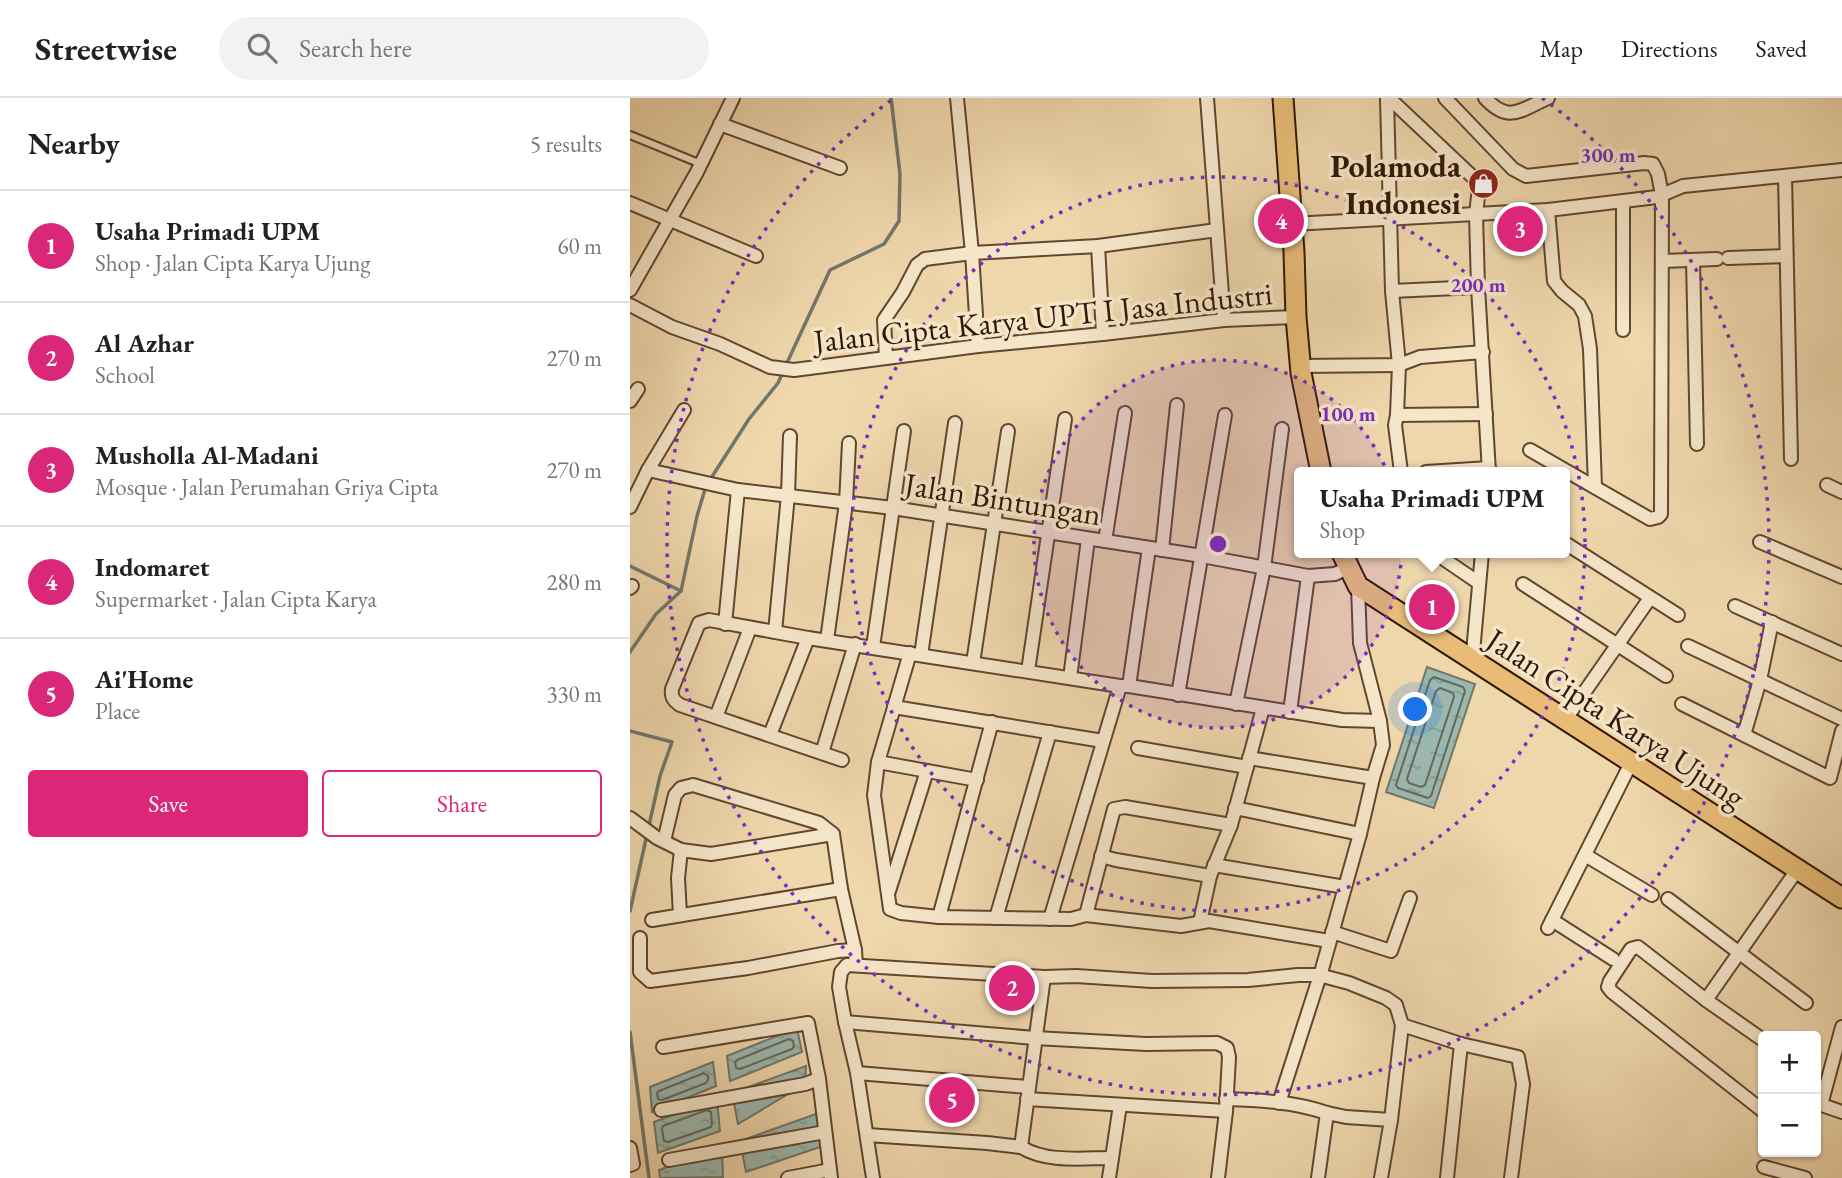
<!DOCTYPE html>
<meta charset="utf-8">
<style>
:root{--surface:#fff;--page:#f2f2f2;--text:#222;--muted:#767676;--line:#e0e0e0;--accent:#db2777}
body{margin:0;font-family:"EB Garamond",serif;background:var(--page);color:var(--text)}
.controls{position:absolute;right:21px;bottom:21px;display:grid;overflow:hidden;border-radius:7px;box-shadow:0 2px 5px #0004}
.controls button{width:63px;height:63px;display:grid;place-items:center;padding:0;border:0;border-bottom:2px solid var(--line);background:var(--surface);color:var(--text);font:35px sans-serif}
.you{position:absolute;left:786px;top:612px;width:24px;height:24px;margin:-18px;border:5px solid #fff;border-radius:50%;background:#1a73e8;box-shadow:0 0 0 10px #1a73e833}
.badge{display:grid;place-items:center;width:46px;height:46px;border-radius:50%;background:var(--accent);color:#fff;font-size:23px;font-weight:700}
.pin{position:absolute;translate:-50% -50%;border:4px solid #fff;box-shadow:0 2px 7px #0006}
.popup{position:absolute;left:664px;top:369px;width:276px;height:91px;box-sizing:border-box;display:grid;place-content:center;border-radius:7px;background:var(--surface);filter:drop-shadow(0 2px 5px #0005);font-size:23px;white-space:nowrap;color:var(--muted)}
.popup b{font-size:26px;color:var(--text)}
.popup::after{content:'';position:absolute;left:50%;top:100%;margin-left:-14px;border:14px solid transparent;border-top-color:var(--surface)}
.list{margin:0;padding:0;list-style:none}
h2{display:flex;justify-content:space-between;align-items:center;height:91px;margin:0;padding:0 28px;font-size:30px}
h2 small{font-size:23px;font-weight:400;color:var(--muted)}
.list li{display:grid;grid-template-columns:46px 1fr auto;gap:21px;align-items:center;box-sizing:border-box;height:112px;padding:0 28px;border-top:2px solid var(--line)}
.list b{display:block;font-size:26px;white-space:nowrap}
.list p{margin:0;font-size:23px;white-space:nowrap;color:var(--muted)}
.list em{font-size:23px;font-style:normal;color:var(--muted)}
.actions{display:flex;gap:14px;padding:21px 28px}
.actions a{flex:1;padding:16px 0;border:2px solid var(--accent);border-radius:7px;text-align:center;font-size:24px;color:var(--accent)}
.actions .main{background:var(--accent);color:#fff}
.icon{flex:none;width:38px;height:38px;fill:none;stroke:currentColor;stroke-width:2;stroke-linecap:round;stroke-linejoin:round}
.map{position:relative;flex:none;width:1212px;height:1080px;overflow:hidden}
header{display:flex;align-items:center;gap:42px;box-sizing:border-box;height:98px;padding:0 35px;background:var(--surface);border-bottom:2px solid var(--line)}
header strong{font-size:33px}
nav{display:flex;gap:38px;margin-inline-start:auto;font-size:24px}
.search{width:490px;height:63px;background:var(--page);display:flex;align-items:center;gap:18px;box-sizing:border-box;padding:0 24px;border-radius:38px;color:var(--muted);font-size:26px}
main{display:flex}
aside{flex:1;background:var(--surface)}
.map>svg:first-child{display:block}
.water{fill:url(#water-ripples);stroke:#71786c;stroke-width:2}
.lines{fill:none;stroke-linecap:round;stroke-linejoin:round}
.shore{stroke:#66685a;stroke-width:2}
.stream{stroke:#71786c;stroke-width:3.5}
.lane-casing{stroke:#60472f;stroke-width:10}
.street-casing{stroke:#60472f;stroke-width:16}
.primary-casing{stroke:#311705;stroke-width:23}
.lane{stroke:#f5e5c9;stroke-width:6}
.street{stroke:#f5e5c9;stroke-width:12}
.primary{stroke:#e8bc76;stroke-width:19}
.ring{fill:none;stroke:#7b2cbf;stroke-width:3.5;stroke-dasharray:3.5 7}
.labels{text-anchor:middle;stroke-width:7;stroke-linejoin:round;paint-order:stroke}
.poi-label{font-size:32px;font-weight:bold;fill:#311705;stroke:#f5e5c9;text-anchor:end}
.street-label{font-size:32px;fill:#311705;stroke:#f5e5c9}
.centre{fill:#7b2cbf;stroke:#f5e5c9;stroke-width:3.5}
.ring-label{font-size:21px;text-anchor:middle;font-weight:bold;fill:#7b2cbf;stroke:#f5e5c9;stroke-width:7;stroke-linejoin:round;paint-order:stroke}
</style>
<header>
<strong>Streetwise</strong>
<div class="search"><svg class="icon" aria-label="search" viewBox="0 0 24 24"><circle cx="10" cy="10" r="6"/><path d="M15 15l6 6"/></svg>Search here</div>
<nav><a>Map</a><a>Directions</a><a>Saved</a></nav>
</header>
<main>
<aside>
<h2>Nearby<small>5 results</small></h2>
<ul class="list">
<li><span class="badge">1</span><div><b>Usaha Primadi UPM</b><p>Shop · Jalan Cipta Karya Ujung</p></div><em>60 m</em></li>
<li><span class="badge">2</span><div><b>Al Azhar</b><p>School</p></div><em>270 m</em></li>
<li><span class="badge">3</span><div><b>Musholla Al-Madani</b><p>Mosque · Jalan Perumahan Griya Cipta</p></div><em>270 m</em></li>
<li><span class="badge">4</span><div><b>Indomaret</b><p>Supermarket · Jalan Cipta Karya</p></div><em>280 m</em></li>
<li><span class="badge">5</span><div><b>Ai'Home</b><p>Place</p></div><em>330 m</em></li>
</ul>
<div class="actions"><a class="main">Save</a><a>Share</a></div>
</aside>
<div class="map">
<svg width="1212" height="1080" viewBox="0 0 1212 1080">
<defs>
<pattern id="water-ripples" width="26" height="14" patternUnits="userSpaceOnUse" patternTransform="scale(1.75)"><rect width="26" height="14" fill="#9bb8b0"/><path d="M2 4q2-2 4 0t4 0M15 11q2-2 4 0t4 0" fill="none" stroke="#869d96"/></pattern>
</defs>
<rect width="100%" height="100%" fill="#efd7ac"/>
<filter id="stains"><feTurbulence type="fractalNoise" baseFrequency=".00286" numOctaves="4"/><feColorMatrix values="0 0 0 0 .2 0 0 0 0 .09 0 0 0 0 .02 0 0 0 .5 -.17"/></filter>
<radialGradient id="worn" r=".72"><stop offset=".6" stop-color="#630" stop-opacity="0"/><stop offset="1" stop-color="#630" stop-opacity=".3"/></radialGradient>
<g class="water">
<path d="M797,569L845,586L804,710L756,694Z"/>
<path d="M167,930L172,954L100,983L97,958Z"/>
<path d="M83,964L86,988L22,1014L20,989Z"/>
<path d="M176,968L175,986L108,1026L102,995Z"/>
<path d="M87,1001L90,1033L28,1055L24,1024Z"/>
<path d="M186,1016L195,1034L193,1048L116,1074L110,1043Z"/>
<path d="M92,1049L93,1079L30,1080L29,1072Z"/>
</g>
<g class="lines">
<g class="shore">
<path d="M804,579L833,589L835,593L801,698L798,700L768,690L766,687L800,582Z"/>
<path d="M810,590L823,595L824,599L795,687L791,689L779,685L777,681L806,593Z"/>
<path d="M159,941L163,943L164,948L162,951L110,971L106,970L105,964L107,962Z"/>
<path d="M74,975L78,978V982L76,985L32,1002L28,1001L27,995L29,993Z"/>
<path d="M77,1012L81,1014L82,1026L81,1029L38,1044L34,1043L32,1031L33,1028Z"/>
</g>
<g class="stream">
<path d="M156,267L200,172L254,146L269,123L270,76L261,0"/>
<path d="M0,468L51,493L26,516L0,554"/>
<path d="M51,493L67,418L76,388L119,321L148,285L153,274"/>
<path d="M0,633L42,644L30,678L0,813"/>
<path d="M0,934L19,1080"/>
</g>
<defs>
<path id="lane" d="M0,37L71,66"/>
<g id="street">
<path d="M327,0L342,155L348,248"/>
<path d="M577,0L594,222"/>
<path d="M757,0L762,193L769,267L767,317L765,327L771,374"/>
<path d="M759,0L846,82L849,90L846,116L848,189L859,374"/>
<path d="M815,0L883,71L896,78L1014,65L1023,66L1028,76L1032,97L1031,416L1028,419L1020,421L900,352"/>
<path d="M855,0C879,26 890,12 918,0"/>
<path d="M90,26L210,70"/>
<path d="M1155,78L1161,361"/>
<path d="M993,104V232"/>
<path d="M0,105L126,158"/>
<path d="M918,112L924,183L932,193L949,207L955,218L960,251L965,389"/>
<path d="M662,126L918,112L1027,99L1053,88L1212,72"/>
<path d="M468,148L473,236"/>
<path d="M1098,160L1156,158"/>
<path d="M1063,162L1067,346"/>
<path d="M1032,163L1087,161"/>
<path d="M0,192L67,74L103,0"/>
<path d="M762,193L848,189"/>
<path d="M0,207L42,229L90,246L140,269L164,272L348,248L473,236L594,222L666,219"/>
<path d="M256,260L254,222L273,194L287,167L295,161L342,155L468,148L587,132"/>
<path d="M671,268L769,267L790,259L853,254"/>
<path d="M0,303L8,291"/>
<path d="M767,317L856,316"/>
<path d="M18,372L108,392L263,410L572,458L678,478L705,476L719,469"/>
<path d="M796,374L859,370"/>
<path d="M1197,387L1212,394"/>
<path d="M0,409L18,372L54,312"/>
<path d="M475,443L495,315"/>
<path d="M1130,444L1212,479"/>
<path d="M935,445L1048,517"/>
<path d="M532,452L547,307"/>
<path d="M805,455L849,485"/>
<path d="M893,486L1036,578"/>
<path d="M0,490L2,488"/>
<path d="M1105,508L1212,556"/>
<path d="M95,526L108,392"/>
<path d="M145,534L158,397L160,338"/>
<path d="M197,542L216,405L219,345"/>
<path d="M1058,548L1212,621"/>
<path d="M243,549L274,333"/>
<path d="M843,554L852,455"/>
<path d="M280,555L248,664L244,697L260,811L271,815L309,819L441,821L456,817L551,828L579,823L699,843"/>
<path d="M291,557L325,325"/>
<path d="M343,565L378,333"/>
<path d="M398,573L435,321"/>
<path d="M440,580L458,441"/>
<path d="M499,588L519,450"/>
<path d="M548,597L595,317"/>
<path d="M606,606L634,470L652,331"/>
<path d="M1052,606L1200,680L1212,633"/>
<path d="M264,609L473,643"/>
<path d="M660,614L678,478"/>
<path d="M86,619L120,530"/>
<path d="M935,622L1020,500"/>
<path d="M140,637L178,540"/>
<path d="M1114,637L1130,582L1142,524"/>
<path d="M508,650L617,669"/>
<path d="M192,655L225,546"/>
<path d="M619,660L743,680"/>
<path d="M212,662L50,607C43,602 41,599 42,591L69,525L79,522L178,540L490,588H499L712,622L750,623"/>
<path d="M248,664L347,682"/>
<path d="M605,710L730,736"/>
<path d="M0,720L27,740L51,752L81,756L203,736"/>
<path d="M34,743L45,697L51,690L63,687L189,725L203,736L211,791L225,852L226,867"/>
<path d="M955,757L1022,797"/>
<path d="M471,758L486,762L580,778"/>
<path d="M584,767L715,789"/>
<path d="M259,793L297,673"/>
<path d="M1038,801L1176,905"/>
<path d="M50,817L48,780L51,752"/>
<path d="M456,817L484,711L495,709L601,727"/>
<path d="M309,819L362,624"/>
<path d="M366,820L420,634"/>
<path d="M420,821L490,588"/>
<path d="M22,822L211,791"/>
<path d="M922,822L983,861"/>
<path d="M570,824L580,778L601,727L633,610"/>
<path d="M918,830L1001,665"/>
<path d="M702,834L761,853L780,800"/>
<path d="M10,840V874L20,883L118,870L208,853L225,852"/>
<path d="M1076,902L1167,772"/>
<path d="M215,924L405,940L516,946L587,945L597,950L599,959L596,1013L588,1080"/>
<path d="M772,927L831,946L888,959L893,986L881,1080"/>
<path d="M1133,942L1076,902L1008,849L1001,851L980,883L978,889L982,894L1133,1013"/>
<path d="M33,949L178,925L189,981L201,1080"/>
<path d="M227,975L398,989"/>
<path d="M397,1001L596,1013"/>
<path d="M596,1001C630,1002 665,1004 697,1015"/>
<path d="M649,1005L692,871L730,736L743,680L753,647L750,623L730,545L728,488"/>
<path d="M1186,1005L1212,1014"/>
<path d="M1191,1007L1212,929"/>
<path d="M31,1012L175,986L189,981"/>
<path d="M237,1037L357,1045L391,1049L414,879"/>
<path d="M391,1049C417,1065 452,1060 482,1060"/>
<path d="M0,1050L3,1066L0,1067"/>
<path d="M39,1062L195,1034"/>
<path d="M1134,1069L1175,1080"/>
<path d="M158,1080L200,1072"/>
<path d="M243,1080L227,975L215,924L209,889L211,874L217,867L414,879L446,878L522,883L618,882L668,877H689L719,885L756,900L766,907L772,927L761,1022L751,1080"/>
<path d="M479,1080L490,1007"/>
<path d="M688,1080L697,1015L716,1019L761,1022"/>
<path d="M817,1080L831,946"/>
</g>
<g id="primary">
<path d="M653,0L664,154L666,219L671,275L691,374"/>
<path d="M712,455L728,488L1212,800"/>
</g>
</defs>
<use href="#lane" class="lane-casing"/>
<use href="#street" class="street-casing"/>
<use href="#primary" class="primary-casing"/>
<use href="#lane" class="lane"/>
<use href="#street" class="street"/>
<use href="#primary" class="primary"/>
</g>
<circle cx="588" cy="446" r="184" fill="#7b2cbf" fill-opacity=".12"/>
<g class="ring">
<circle cx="588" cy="446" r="184"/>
<circle cx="588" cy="446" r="367"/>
<path d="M912 0A551 551 0 1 1 264 0"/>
</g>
<defs>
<symbol id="shop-disc" viewBox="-11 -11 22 22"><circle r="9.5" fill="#8f2418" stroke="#f5e5c9"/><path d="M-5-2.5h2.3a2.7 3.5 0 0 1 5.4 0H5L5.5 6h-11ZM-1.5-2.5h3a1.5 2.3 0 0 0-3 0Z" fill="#fff"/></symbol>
</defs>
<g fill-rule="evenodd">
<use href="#shop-disc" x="836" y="68" width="35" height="35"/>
</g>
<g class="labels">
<g class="poi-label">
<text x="831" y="79">Polamoda<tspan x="831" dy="37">Indonesi</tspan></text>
</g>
<g class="street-label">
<text transform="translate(413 219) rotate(-6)" y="11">Jalan Cipta Karya UPT I Jasa Industri</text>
<text transform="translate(373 401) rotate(9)" y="11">Jalan Bintungan</text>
<text transform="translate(986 620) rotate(33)" y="11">Jalan Cipta Karya Ujung</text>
</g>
</g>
<circle cx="588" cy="446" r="10" class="centre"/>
<g class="ring-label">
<text x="978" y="64">300 m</text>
<text x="848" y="194">200 m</text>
<text x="718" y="323">100 m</text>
</g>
<rect width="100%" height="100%" filter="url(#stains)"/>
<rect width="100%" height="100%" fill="url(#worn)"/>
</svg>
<div class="controls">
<button>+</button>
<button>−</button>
</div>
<div class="you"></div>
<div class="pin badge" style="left:802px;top:509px">1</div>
<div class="popup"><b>Usaha Primadi UPM</b>Shop</div>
<div class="pin badge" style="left:382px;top:890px">2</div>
<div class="pin badge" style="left:890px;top:131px">3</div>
<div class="pin badge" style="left:651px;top:123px">4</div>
<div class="pin badge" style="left:322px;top:1002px">5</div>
</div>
</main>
